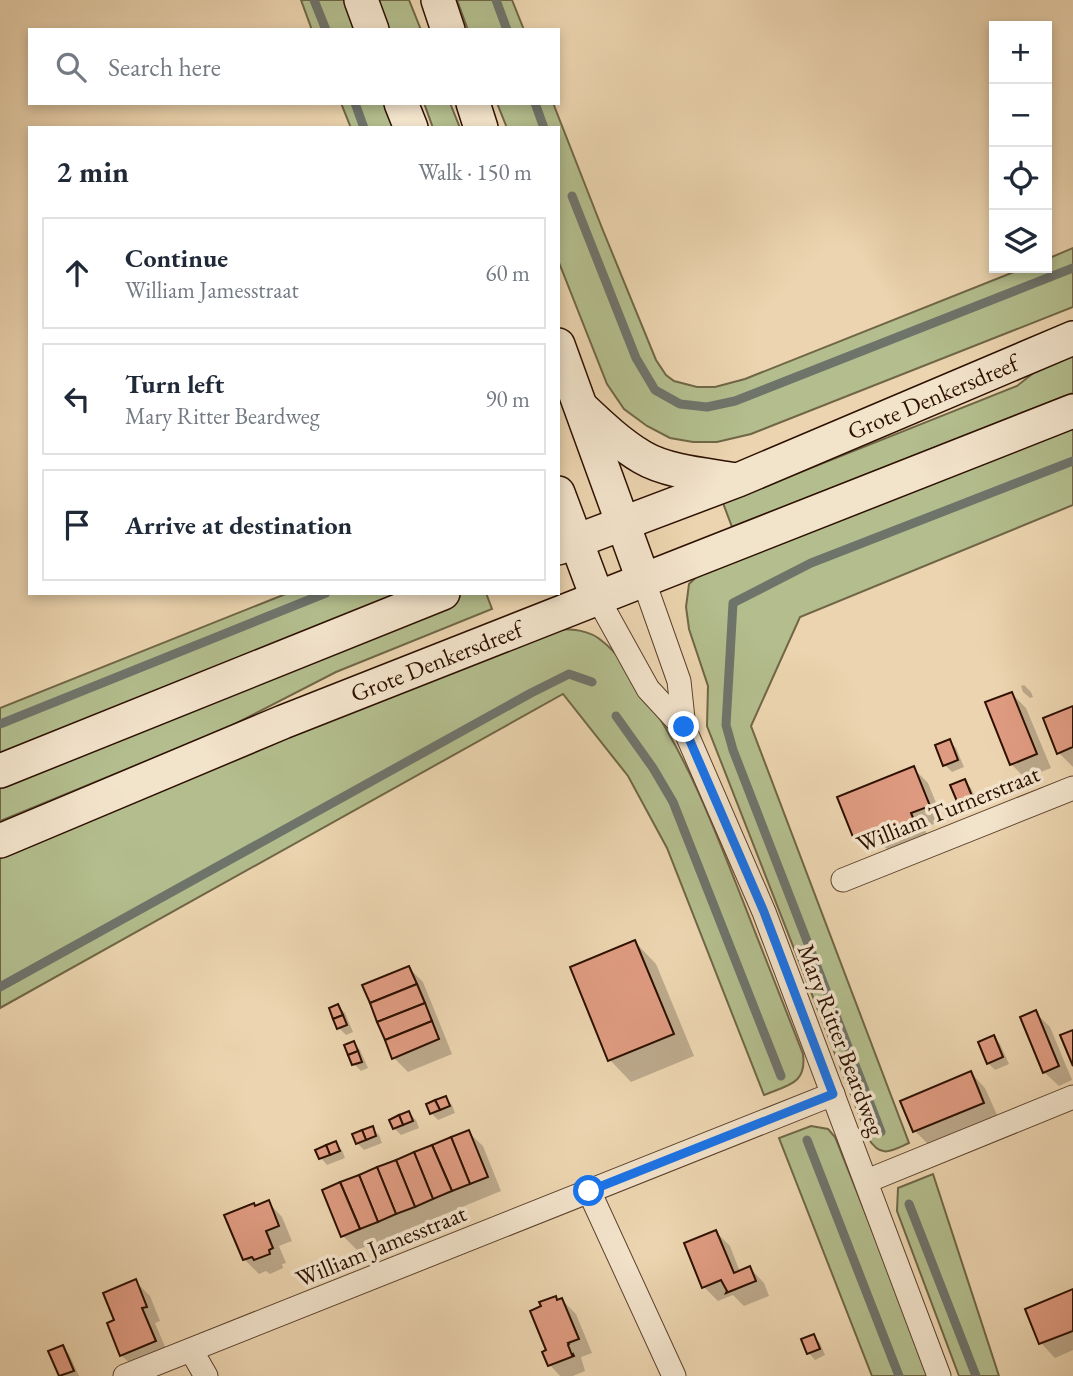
<!DOCTYPE html>
<meta charset="utf-8">
<style>
:root{--surface:#fff;--page:#f2f2f3;--text:#1f2937;--muted:#747a83;--line:#e0e1e3}
body{margin:0;font-family:"EB Garamond",serif;background:var(--page);color:var(--text)}
.controls{position:absolute;right:21px;top:21px;display:grid;overflow:hidden;border-radius:0px;box-shadow:0 4px 10px #0003}
.controls button{width:63px;height:63px;display:grid;place-items:center;padding:0;border:0;border-bottom:2px solid var(--line);background:var(--surface);color:var(--text);font:35px sans-serif}
.stop{position:absolute;width:21px;height:21px;margin:-16px;border:5px solid #1a73e8;border-radius:50%;background:#fff}
.stop.end{background:#1a73e8;border-color:#fff;box-shadow:0 2px 7px #0008}
.list{margin:0;padding:0;list-style:none}
h2{display:flex;justify-content:space-between;align-items:center;height:91px;margin:0;padding:0 28px;font-size:30px}
h2 small{font-size:23px;font-weight:400;color:var(--muted)}
.list li{display:grid;grid-template-columns:46px 1fr auto;gap:21px;align-items:center;box-sizing:border-box;height:112px;margin:0 14px 14px;padding:0 14px;border:2px solid var(--line);border-radius:0px}
.list b{display:block;font-size:26px;white-space:nowrap}
.list p{margin:0;font-size:23px;white-space:nowrap;color:var(--muted)}
.list em{font-size:23px;font-style:normal;color:var(--muted)}
.icon{flex:none;width:38px;height:38px;fill:none;stroke:currentColor;stroke-width:2;stroke-linecap:round;stroke-linejoin:round}
.map{position:relative;flex:none;width:1073px;height:1376px;overflow:hidden}
.search{position:absolute;background:var(--surface);box-shadow:0 4px 10px #0003;left:28px;top:28px;width:532px;height:77px;display:flex;align-items:center;gap:18px;box-sizing:border-box;padding:0 24px;border-radius:0px;color:var(--muted);font-size:26px}
.panel{position:absolute;background:var(--surface);box-shadow:0 4px 10px #0003;left:28px;top:126px;width:532px;height:469px;border-radius:0px}
.map>svg:first-child{display:block}
.green{fill:#b3bd8d;stroke:#706646;stroke-width:2}
.shadow{fill:#0003}
.lines{fill:none;stroke-linecap:round;stroke-linejoin:round}
.stream{stroke:#6f746b;stroke-width:9}
.building{fill:#df9b81;stroke:#2d1000;stroke-width:2}
.street-casing{stroke:#5c412c;stroke-width:25}
.secondary-casing{stroke:#2d1000;stroke-width:36}
.street{stroke:#f2e3cb;stroke-width:23}
.secondary{stroke:#f2e3cb;stroke-width:33}
.route{stroke:#1a73e8;stroke-width:9}
.labels{text-anchor:middle;stroke-width:7;stroke-linejoin:round;paint-order:stroke}
.street-label{font-size:24px;fill:#2d1000;stroke:#f2e3cb}
</style>
<div class="map">
<svg width="1073" height="1376" viewBox="0 0 1073 1376">
<rect width="100%" height="100%" fill="#ebd4af"/>
<filter id="stains"><feTurbulence type="fractalNoise" baseFrequency=".00286" numOctaves="4"/><feColorMatrix values="0 0 0 0 .2 0 0 0 0 .09 0 0 0 0 .02 0 0 0 .5 -.17"/></filter>
<radialGradient id="worn" r=".72"><stop offset=".6" stop-color="#630" stop-opacity="0"/><stop offset="1" stop-color="#630" stop-opacity=".3"/></radialGradient>
<g class="green">
<path d="M301,0H352L364,30H312Z"/>
<path d="M371,0H409L421,30H386Z"/>
<path d="M457,0H512L524,30H468Z"/>
<path d="M341,103H393L402,128H351Z"/>
<path d="M424,103H450L460,128H433Z"/>
<path d="M497,103H553L602,228L656,360L666,375L674,381L697,387H715L745,379L1024,268H1047V259L1073,248V307L751,434L717,442H693L670,438L647,426L624,409L607,384L558,260V128H507Z"/>
<path d="M1073,352V393L732,527L723,503L1017,386L1041,367Z"/>
<path d="M1073,425V505L800,617L751,726L909,1143C891,1151 881,1159 868,1138L707,726L708,686L689,629L686,607L689,584L706,568Z"/>
<path d="M288,593H417L0,761V708Z"/>
<path d="M462,593H486L492,609L336,672L227,728L0,821V780Z"/>
<path d="M557,629C572,629 590,630 602,641C620,655 632,676 645,695C686,756 710,817 737,886C759,942 781,998 803,1054C807,1084 788,1085 764,1095L667,848L628,776L563,694L0,1008V853Z"/>
<path d="M811,1126L828,1129L835,1137L930,1376H872L779,1138Z"/>
<path d="M933,1174L999,1376H959L897,1211L898,1188Z"/>
</g>
<g class="shadow">
<path d="M1024,685L1031,692L1033,697L1030,698L1023,692L1021,686Z"/>
<path d="M1012,694L1026,708L1051,768L1025,778L1011,764Z"/>
<path d="M1073,708V767L1059,753Z"/>
<path d="M949,741L956,748L964,767L952,772L945,765Z"/>
<path d="M913,768L928,783L943,820L924,828L929,839L892,854L883,845L869,850L855,836Z"/>
<path d="M965,781L971,788L979,807L967,812L960,806Z"/>
<path d="M635,942L656,964L694,1056L631,1082L610,1060Z"/>
<path d="M409,968L423,982L452,1054L408,1072L394,1058Z"/>
<path d="M338,1006L345,1013L353,1032L346,1035L339,1028Z"/>
<path d="M1035,1012L1050,1027L1072,1080L1059,1086L1044,1072Z"/>
<path d="M994,1037L1000,1044L1009,1064L995,1070L988,1063Z"/>
<path d="M353,1043L360,1050L368,1068L361,1071L354,1064Z"/>
<path d="M971,1073L985,1088L998,1117L929,1145L915,1131Z"/>
<path d="M445,1098L452,1105L455,1113L438,1120L431,1113Z"/>
<path d="M409,1113L416,1120L419,1128L401,1135L394,1128Z"/>
<path d="M372,1128L379,1135L382,1143L364,1150L357,1143Z"/>
<path d="M468,1132L483,1146L501,1191L357,1250L343,1236Z"/>
<path d="M335,1143L342,1150L345,1158L327,1165L321,1158L318,1151Z"/>
<path d="M268,1202L282,1217L292,1241L279,1246L286,1263L282,1264L283,1268L270,1274L266,1271L259,1274L244,1259Z"/>
<path d="M716,1232L730,1246L740,1272L750,1268L764,1283L769,1296L744,1306L733,1295L718,1301L704,1287Z"/>
<path d="M135,1281L150,1296L160,1321L155,1323L169,1356L136,1369L121,1355L116,1321Z"/>
<path d="M1073,1291V1350L1055,1358L1041,1343Z"/>
<path d="M555,1298L558,1301L562,1300L576,1314L592,1353L581,1357L585,1371L573,1376H560L550,1365L549,1351Z"/>
<path d="M814,1336L820,1343L825,1355L815,1360L809,1353Z"/>
<path d="M62,1347L69,1354L79,1376H61L50,1352Z"/>
</g>
<g class="lines">
<g class="stream">
<path d="M314,0L326,30"/>
<path d="M496,0L507,30"/>
<path d="M355,103L364,128"/>
<path d="M535,103L544,128"/>
<path d="M572,196L636,358L655,390L680,404L707,407L735,401L1073,268"/>
<path d="M616,716L653,768L673,802L781,1076"/>
<path d="M0,724L326,593"/>
<path d="M0,987L531,693L569,674L592,682"/>
<path d="M881,1132L733,750L726,725L733,603L811,563L1073,461"/>
<path d="M807,1140L899,1376"/>
<path d="M909,1204L976,1376"/>
</g>
</g>
<g class="building">
<path d="M1012,692L1037,754L1010,765L985,702Z"/>
<path d="M1073,706V747L1057,754L1043,718Z"/>
<path d="M950,739L958,760L943,766L935,745Z"/>
<path d="M914,766L930,806L911,813L916,825L876,841L872,830L853,837L837,797Z"/>
<path d="M965,779L974,801L959,806L950,785Z"/>
<path d="M635,940L674,1034L608,1061L570,967Z"/>
<path d="M409,966L417,984L370,1003L362,985Z"/>
<path d="M417,984L425,1003L377,1022L370,1003Z"/>
<path d="M425,1003L432,1021L385,1040L377,1022Z"/>
<path d="M338,1004L343,1015L333,1019L329,1008Z"/>
<path d="M1036,1010L1059,1066L1043,1073L1020,1017Z"/>
<path d="M343,1015L347,1025L337,1029L333,1019Z"/>
<path d="M432,1021L439,1039L392,1059L385,1040Z"/>
<path d="M1073,1030V1066L1060,1035Z"/>
<path d="M994,1035L1003,1057L987,1064L978,1042Z"/>
<path d="M354,1041L358,1051L348,1055L344,1045Z"/>
<path d="M358,1051L362,1062L352,1065L348,1055Z"/>
<path d="M971,1071L984,1103L913,1132L900,1101Z"/>
<path d="M446,1096L450,1106L440,1110L435,1100Z"/>
<path d="M435,1100L440,1110L430,1114L426,1104Z"/>
<path d="M409,1111L413,1121L403,1125L399,1115Z"/>
<path d="M399,1115L403,1125L393,1129L389,1120Z"/>
<path d="M373,1126L376,1136L366,1140L362,1130Z"/>
<path d="M362,1130L366,1140L356,1144L352,1134Z"/>
<path d="M469,1130L488,1177L470,1184L451,1137Z"/>
<path d="M451,1137L470,1184L452,1191L432,1145Z"/>
<path d="M336,1141L340,1151L330,1155L326,1145Z"/>
<path d="M326,1145L330,1155L319,1159L315,1150Z"/>
<path d="M432,1145L452,1191L433,1199L414,1152Z"/>
<path d="M414,1152L433,1199L415,1207L396,1160Z"/>
<path d="M396,1160L415,1207L396,1214L377,1167Z"/>
<path d="M377,1167L396,1214L378,1222L359,1175Z"/>
<path d="M359,1175L378,1222L360,1229L340,1182Z"/>
<path d="M340,1182L360,1229L341,1237L322,1190Z"/>
<path d="M269,1200L279,1226L266,1231L273,1248L269,1250L270,1254L254,1260L252,1257L243,1260L224,1215L254,1203L255,1206Z"/>
<path d="M716,1230L734,1273L750,1266L756,1281L726,1293L727,1291L721,1280L702,1288L684,1243Z"/>
<path d="M136,1279L147,1307L142,1308L156,1341L120,1356L107,1323L114,1320L103,1293Z"/>
<path d="M1073,1289V1331L1039,1344L1025,1309Z"/>
<path d="M556,1296L557,1300L562,1298L579,1339L568,1343L569,1344L568,1345L572,1355L573,1354L574,1356L548,1366L542,1352L546,1350L530,1311L541,1306L539,1302Z"/>
<path d="M814,1334L820,1349L807,1354L801,1339Z"/>
<path d="M63,1345L74,1371L59,1376L48,1351Z"/>
</g>
<g class="lines">
<defs>
<g id="street">
<path d="M643,579L679,681L684,728L764,912L939,1376"/>
<path d="M597,597L648,689L684,728"/>
<path d="M843,880L1073,788"/>
<path d="M867,1181L1073,1097"/>
<path d="M589,1191L674,1376"/>
<path d="M191,1350L206,1376"/>
<path d="M125,1376L833,1094"/>
</g>
<g id="secondary">
<path d="M361,0L372,30"/>
<path d="M438,0L448,30"/>
<path d="M401,103L411,128"/>
<path d="M473,103L481,128"/>
<path d="M558,345L643,579"/>
<path d="M583,409C601,426 620,444 642,457C667,472 707,475 736,480"/>
<path d="M558,493L597,597"/>
<path id="s1" d="M558,548L738,480L1073,338"/>
<path d="M0,771L443,593"/>
<path id="s2" d="M0,841L283,722L1073,411"/>
</g>
</defs>
<use href="#street" class="street-casing"/>
<use href="#secondary" class="secondary-casing"/>
<use href="#street" class="street"/>
<use href="#secondary" class="secondary"/>
</g>
<g class="lines">
<path class="route" d="M589,1191L833,1094L764,912L684,727"/>
</g>
<g class="labels">
<g class="street-label">
<text dy="8" stroke="none"><textPath href="#s1" startOffset="404">Grote Denkersdreef</textPath></text>
<text dy="8" stroke="none"><textPath href="#s2" startOffset="472">Grote Denkersdreef</textPath></text>
<text transform="translate(948 809) rotate(-22)" y="8">William Turnerstraat</text>
<text transform="translate(841 1040) rotate(69)" y="8">Mary Ritter Beardweg</text>
<text transform="translate(381 1246) rotate(-22)" y="8">William Jamesstraat</text>
</g>
</g>
<rect width="100%" height="100%" filter="url(#stains)"/>
<rect width="100%" height="100%" fill="url(#worn)"/>
</svg>
<div class="controls">
<button>+</button>
<button>−</button>
<button><svg class="icon" aria-label="locate" viewBox="0 0 24 24"><circle cx="12" cy="12" r="6"/><path d="M12 2v4M12 18v4M2 12h4M18 12h4"/></svg></button>
<button><svg class="icon" aria-label="layers" viewBox="0 0 24 24"><path d="M12 4l9 5-9 5-9-5zM3 14l9 5 9-5"/></svg></button>
</div>
<div class="stop" style="left:589px;top:1191px"></div>
<div class="stop end" style="left:684px;top:727px"></div>
<div class="search"><svg class="icon" aria-label="search" viewBox="0 0 24 24"><circle cx="10" cy="10" r="6"/><path d="M15 15l6 6"/></svg>Search here</div>
<section class="panel">
<h2>2 min<small>Walk · 150 m</small></h2>
<ul class="list">
<li><svg class="icon" aria-label="ahead" viewBox="0 0 24 24"><path d="M12 20V5M6 11l6-6 6 6"/></svg><div><b>Continue</b><p>William Jamesstraat</p></div><em>60 m</em></li>
<li><svg class="icon" aria-label="left" viewBox="0 0 24 24"><path d="M17 20v-9H6M10 6l-5 5 5 5"/></svg><div><b>Turn left</b><p>Mary Ritter Beardweg</p></div><em>90 m</em></li>
<li><svg class="icon" aria-label="arrive" viewBox="0 0 24 24"><path d="M6 21V4h12l-3 4 3 4H6"/></svg><div><b>Arrive at destination</b></div></li>
</ul>
</section>
</div>
